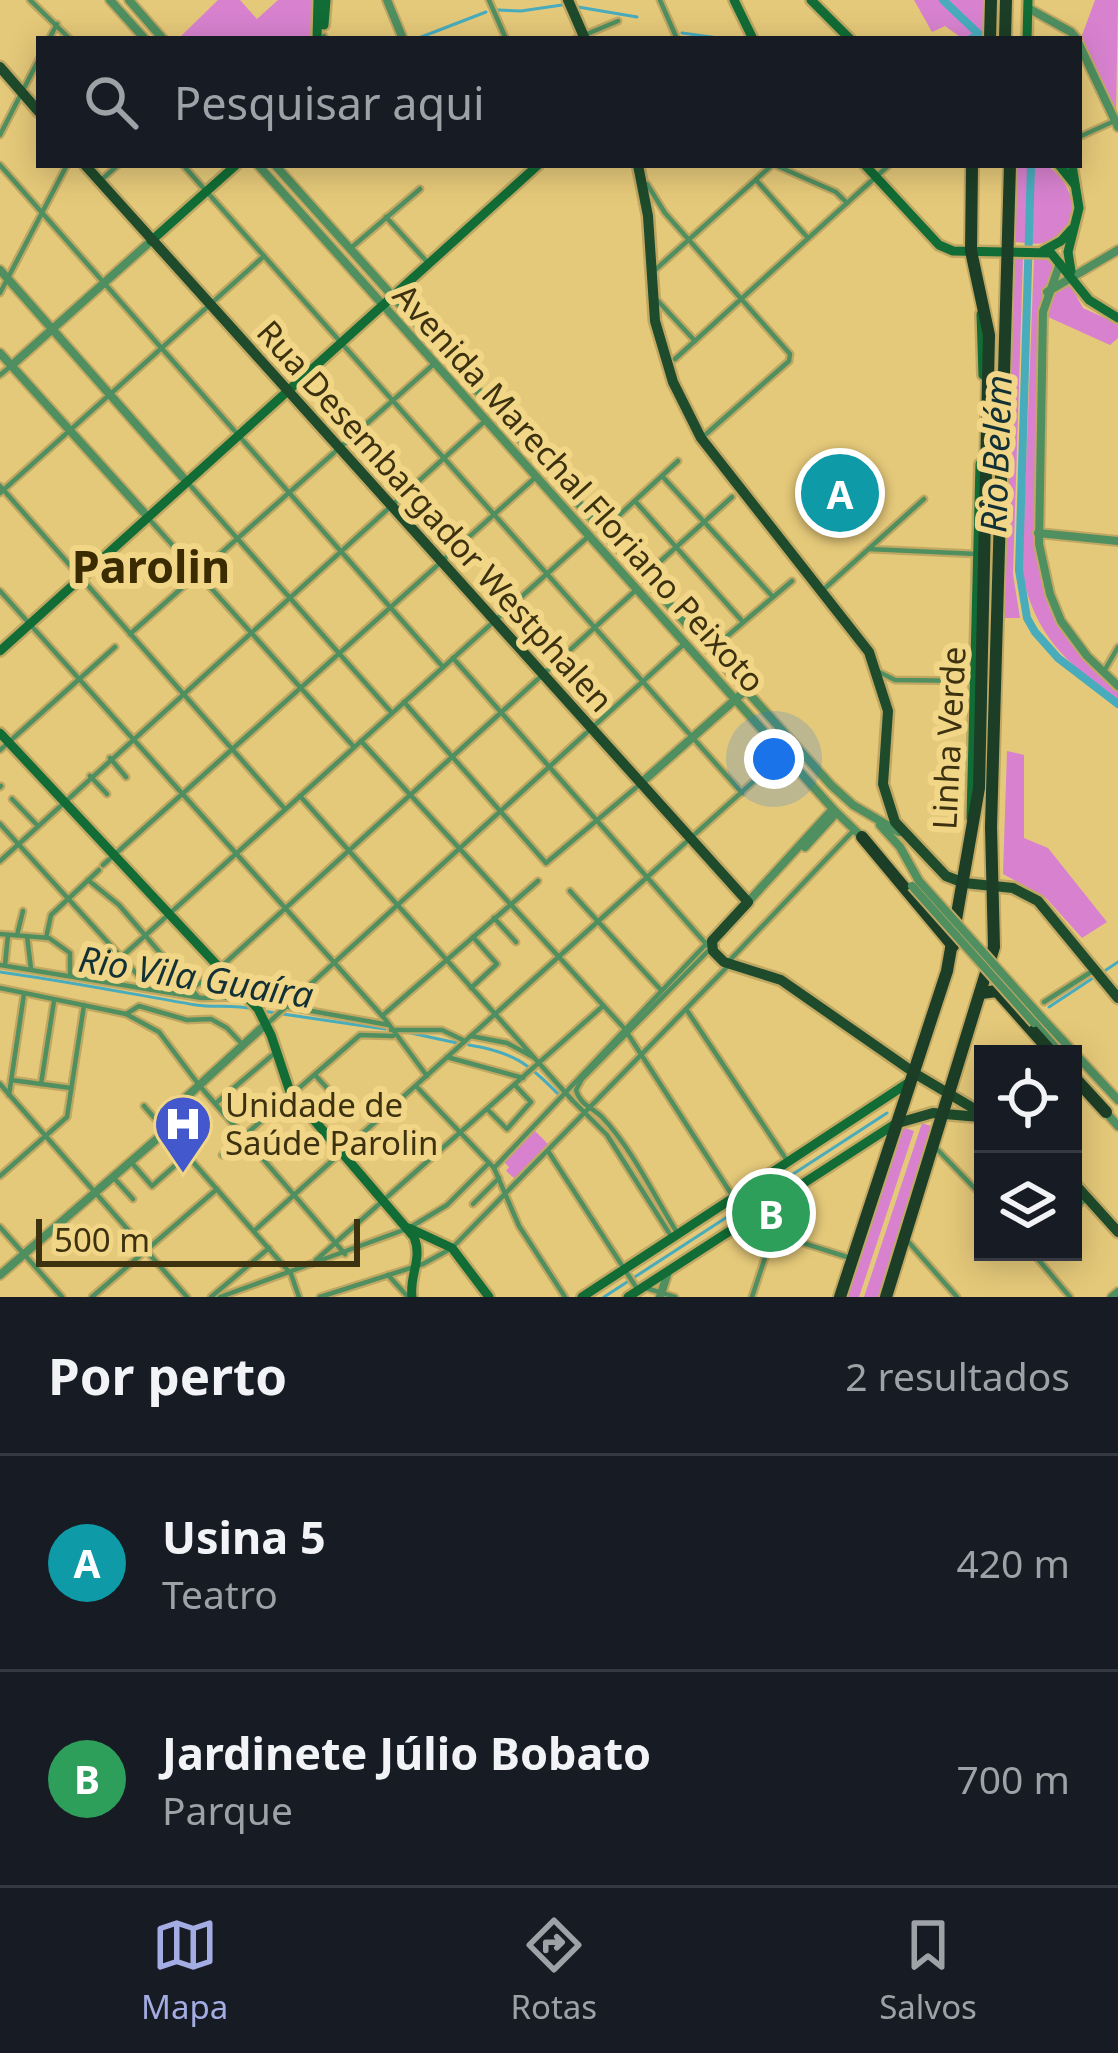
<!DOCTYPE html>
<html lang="pt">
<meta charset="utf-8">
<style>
:root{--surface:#171b24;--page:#20242c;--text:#f1f3f6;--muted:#9ea1a6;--line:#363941;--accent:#a3ade3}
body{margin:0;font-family:"Noto Sans",sans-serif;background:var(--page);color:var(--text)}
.controls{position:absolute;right:36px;bottom:36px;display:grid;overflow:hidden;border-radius:0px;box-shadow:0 6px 30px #0003}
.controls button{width:108px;height:108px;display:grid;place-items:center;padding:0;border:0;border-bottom:3px solid var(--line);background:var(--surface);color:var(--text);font:60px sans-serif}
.scale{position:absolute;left:36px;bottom:30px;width:324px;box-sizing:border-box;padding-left:12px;border:6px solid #3d3210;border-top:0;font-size:33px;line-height:42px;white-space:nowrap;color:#3d3210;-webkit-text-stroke:9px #f2d687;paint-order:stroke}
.you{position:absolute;left:774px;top:759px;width:42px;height:42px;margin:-30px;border:9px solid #fff;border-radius:50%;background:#1a73e8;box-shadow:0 0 0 18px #1a73e833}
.badge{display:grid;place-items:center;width:78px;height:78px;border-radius:50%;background:var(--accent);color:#fff;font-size:39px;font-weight:700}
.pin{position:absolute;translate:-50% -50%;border:6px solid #fff;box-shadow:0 3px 12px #0006}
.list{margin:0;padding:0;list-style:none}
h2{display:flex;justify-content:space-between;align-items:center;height:156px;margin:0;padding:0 48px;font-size:51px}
h2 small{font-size:39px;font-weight:400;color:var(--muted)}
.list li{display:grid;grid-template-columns:78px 1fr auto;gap:36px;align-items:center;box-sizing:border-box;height:216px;padding:0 48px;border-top:3px solid var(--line)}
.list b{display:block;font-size:45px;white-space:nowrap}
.list p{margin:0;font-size:39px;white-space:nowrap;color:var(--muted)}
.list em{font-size:39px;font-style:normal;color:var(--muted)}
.icon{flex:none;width:66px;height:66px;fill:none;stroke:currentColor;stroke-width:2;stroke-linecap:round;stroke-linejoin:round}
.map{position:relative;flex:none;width:1118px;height:1297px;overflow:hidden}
.search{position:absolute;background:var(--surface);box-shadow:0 6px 30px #0003;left:36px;right:36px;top:36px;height:132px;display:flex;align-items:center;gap:30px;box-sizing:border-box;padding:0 42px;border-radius:0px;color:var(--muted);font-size:45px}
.sheet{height:588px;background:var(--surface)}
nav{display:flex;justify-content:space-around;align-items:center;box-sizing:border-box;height:168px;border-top:3px solid var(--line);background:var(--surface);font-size:33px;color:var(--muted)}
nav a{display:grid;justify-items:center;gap:6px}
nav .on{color:var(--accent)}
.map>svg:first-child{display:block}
.green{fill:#d882cf}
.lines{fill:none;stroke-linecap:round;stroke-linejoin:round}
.stream{stroke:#48acbd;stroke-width:3}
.river{stroke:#48acbd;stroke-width:8}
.minor-casing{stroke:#c0a863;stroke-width:9}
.tertiary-casing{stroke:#c0a863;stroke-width:12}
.secondary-casing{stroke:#c0a863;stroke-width:14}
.primary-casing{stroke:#c0a863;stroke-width:15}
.trunk-casing{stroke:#c0a863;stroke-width:16}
.minor{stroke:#4f8f60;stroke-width:4.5}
.tertiary{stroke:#4f8f60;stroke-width:8}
.secondary{stroke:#116c35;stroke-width:9}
.primary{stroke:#1e4b2b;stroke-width:10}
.trunk{stroke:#1c3e26;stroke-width:12}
.tertiary-bridge-casing{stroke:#c0a863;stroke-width:12;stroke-linecap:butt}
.tertiary-bridge{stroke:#4f8f60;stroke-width:8}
.labels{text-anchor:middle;stroke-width:12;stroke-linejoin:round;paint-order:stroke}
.street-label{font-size:33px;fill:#3d3210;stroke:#f2d687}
.poi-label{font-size:33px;fill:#3d3210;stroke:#f2d687;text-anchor:start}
.water-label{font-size:36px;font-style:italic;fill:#123136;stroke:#f2d687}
.district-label{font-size:45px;font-weight:bold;fill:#3a2c00;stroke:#f2d687}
</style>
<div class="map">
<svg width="1118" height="1297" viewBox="0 0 1118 1297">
<rect width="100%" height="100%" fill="#e5c97a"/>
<g class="green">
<path d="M218,0H240L257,19L278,0H311V39H178Z"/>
<path d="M914,0H986L984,39H963L945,26L932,32Z"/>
<path d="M1095,0H1118L1116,116L1081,38Z"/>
<path d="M1017,166L1049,167C1073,183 1084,222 1054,240C1043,246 1027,243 1015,242Z"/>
<path d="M1052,257L1055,263L1039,313L1037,546L1060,626L1083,658L1118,689V701C1067,663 1033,635 1022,570L1034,258Z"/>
<path d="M1015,258H1023L1013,574L1020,618H1003Z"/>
<path d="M1065,284L1071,286L1083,308L1118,324V338L1110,345L1048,317L1052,292Z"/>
<path d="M1007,751L1024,755V838L1048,848L1107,922L1082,938L1046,898L1003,874Z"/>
<path d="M922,1123L934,1127L882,1297H864Z"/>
<path d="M900,1126L914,1131L859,1297H844Z"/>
<path d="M534,1130L548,1144L515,1179L506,1171L509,1167L504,1162Z"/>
</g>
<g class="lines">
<g class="stream">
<path d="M578,7L637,17"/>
<path d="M498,10L521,11L562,5"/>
<path d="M682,33L726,39"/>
<path d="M391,39L395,38"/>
<path d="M416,39L486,12"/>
<path d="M966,39L977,32"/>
<path d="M1106,970L1118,962"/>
<path d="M0,972C66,981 131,994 196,1005C215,1008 233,1004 253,1009"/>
<path d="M1049,1007L1093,978"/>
<path d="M262,1011L385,1029"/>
<path d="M406,1032L457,1043"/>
<path d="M469,1045C513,1052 528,1063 559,1095"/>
<path d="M604,1297L887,1113"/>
</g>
<g class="river">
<path d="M943,0L984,39"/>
<path d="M1031,165L1019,570L1027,618L1035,632L1058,658L1118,704"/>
</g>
<defs>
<g id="minor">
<path d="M30,0L70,39"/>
<path d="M489,0L506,39"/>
<path d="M660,0L677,39"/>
<path d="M324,36L325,39"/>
<path d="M49,39L57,24"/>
<path d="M575,39L618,21"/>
<path d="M0,135L39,59"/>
<path d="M1079,137L1112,122"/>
<path d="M0,165L443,667"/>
<path d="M183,165L742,793"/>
<path d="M775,165L836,192L847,203"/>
<path d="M756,180L808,238"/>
<path d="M100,181L118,165"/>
<path d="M647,184L665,213L790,354L789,361L705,435"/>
<path d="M386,217L429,264"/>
<path d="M352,247L420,189"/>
<path d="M655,270L772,165"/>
<path d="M0,293L67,165"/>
<path d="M658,301L695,341"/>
<path d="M675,359L889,165"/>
<path d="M0,375L11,366"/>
<path d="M662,476L773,597"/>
<path d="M189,484L392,713"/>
<path d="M0,486L285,809"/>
<path d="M0,493L264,256"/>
<path d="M635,501L743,622"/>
<path d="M149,519L354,747"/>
<path d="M602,531L678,461"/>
<path d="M869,549L977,554"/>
<path d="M644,576L732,497"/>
<path d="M823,590L924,499"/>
<path d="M0,591L385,1019L427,1076"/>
<path d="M130,634L435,363"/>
<path d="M712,649L792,581"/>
<path d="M453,658L708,946"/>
<path d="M879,672L895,680L973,681"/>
<path d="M1103,673L1118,647"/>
<path d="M404,702L546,863L639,785"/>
<path d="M361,741L624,1028L732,1195"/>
<path d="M0,750L115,647"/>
<path d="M110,758L126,777"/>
<path d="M90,776L107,794"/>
<path d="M0,787L1,786"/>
<path d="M300,796L572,1100"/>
<path d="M12,799L37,825"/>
<path d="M0,824L146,984"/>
<path d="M0,861L486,420"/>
<path d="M103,865L537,476"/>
<path d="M88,880L119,905L198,997"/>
<path d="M570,891L661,990"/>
<path d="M494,918L516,942"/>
<path d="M0,934L49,938L70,953V975"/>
<path d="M17,935L23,911"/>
<path d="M27,936L31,969"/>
<path d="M46,938L51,915L99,870"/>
<path d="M730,960L854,830"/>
<path d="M0,965L202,998L243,997"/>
<path d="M5,965L8,935"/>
<path d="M97,979L590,535"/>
<path d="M0,988L126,1014L139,1006L187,1020L211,1019L227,1028L243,1045"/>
<path d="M471,988L497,964L473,937"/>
<path d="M191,989L213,974L636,590"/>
<path d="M1044,1002L1091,972"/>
<path d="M284,1006L389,1025"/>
<path d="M686,1009L786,1159"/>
<path d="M126,1014L159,1032L199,1085L345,1254"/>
<path d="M382,1016L538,881"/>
<path d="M267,1024L684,644"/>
<path d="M391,1030H442L465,1041"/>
<path d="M471,1036L507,1043L533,1057"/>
<path d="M447,1057L523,1078"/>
<path d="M315,1075L339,1101"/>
<path d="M11,1080L71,1088"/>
<path d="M0,1084L187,1297"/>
<path d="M41,1084L54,1001"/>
<path d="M416,1086L494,1168L519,1226L565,1297"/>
<path d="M9,1095L24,994"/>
<path d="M572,1100L607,1135L671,1236"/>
<path d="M216,1103L276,1052"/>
<path d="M144,1106L291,1274L299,1297"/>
<path d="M488,1110L507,1129L531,1102L515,1085"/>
<path d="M935,1147L983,1197"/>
<path d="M548,1151L636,1287"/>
<path d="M222,1155L360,1035L393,1036"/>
<path d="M131,1162L152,1186L187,1155"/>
<path d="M494,1168L708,942"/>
<path d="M0,1176L67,1117L84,1005"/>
<path d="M113,1177L133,1199"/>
<path d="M473,1204L499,1178"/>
<path d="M1073,1210L1087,1198"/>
<path d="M747,1219L753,1227L847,1257"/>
<path d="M0,1227L62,1297"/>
<path d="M254,1231L784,754"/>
<path d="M678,1234C654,1196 633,1150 602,1117C592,1107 580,1105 576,1090L582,1079L708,951"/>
<path d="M905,1238L957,1297"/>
<path d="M1032,1252L1070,1297"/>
<path d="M316,1260L603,1006"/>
<path d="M388,1275L408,1297"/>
<path d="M646,1288L675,1297"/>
<path d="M92,1297L217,1189"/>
<path d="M211,1297L269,1248"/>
<path d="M220,1297L409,1228L447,1205L489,1163"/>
<path d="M320,1297L423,1264L452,1248L729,965"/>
<path d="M752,1297L784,1200"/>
</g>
<g id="tertiary">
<path d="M110,0L145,39"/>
<path d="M129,0L163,39"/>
<path d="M387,0L403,39"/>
<path d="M1028,8L1071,32L1077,39"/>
<path d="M1079,44L1118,127"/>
<path d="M258,165L833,809L864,839"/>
<path d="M275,165L831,785L853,805L899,832"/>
<path d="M1060,263L1043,312L1039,544L1050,594L1061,621L1087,656L1118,686"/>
<path d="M0,270L187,482"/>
<path d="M1047,292L1118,250"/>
<path d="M0,353L148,517"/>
<path d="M11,366L151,241"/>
<path d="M1038,533L1118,541"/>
<path d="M641,783L746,690"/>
<path d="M880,825L900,847L919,881"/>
<path d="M805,847L836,813"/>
<path d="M748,902L833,809"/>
<path d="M1041,1017L1118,1100"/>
<path d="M1034,1023L1061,1054"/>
<path d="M1103,1109L1118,1126"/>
<path d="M0,1275L166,1131L181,1102L266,1024"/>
<path d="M660,1297L668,1272"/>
<path d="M1112,1297L1118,1292"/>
</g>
<g id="secondary">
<path d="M734,0L753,39"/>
<path d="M811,0L850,39"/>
<path d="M324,25L326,0"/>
<path d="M317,39L318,0"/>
<path d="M1027,39L1028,0"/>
<path d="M865,165L939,245L953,251L1051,253L1089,300L1118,318"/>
<path d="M1059,165L1075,185"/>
<path d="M151,241L236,165"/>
<path d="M1043,251L1061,241L1072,229"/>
<path d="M1071,271L1068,252L1079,208L1072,165"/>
<path d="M981,314L983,375"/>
<path d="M0,651L538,165"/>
<path d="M0,733L258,1009L271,1035L290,1092L414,1237C423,1259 409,1275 412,1297"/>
<path d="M971,818L980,464"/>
<path d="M409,1228L452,1248L489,1297"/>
<path d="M582,1297L911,1081"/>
<path d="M628,1297L895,1124"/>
</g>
<g id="primary">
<path d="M568,0L585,39"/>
<path d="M0,67L39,112"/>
<path d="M85,165L748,902L712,941L713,951L724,962L781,980L919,1076L983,1114"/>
<path d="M638,165L648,216L655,321L673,382L701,438L869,652L888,711L883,784L895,822L946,876L964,883L1013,888L1038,901L1118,998"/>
<path d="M898,1123L933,1113L980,1117"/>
<path d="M1073,1182L1118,1232"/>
</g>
<g id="trunk">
<path d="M990,39L991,0"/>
<path d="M1005,39L1006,0"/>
<path d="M862,837L953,946"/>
<path d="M981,993L997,991L1053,1054"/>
<path d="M1073,1076L1106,1112"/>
<path d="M840,1297L947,971L979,788L989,335L971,251L972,165"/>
<path d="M886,1297L994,947L991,827L1010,165"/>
</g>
</defs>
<use href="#minor" class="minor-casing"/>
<use href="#tertiary" class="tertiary-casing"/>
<use href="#secondary" class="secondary-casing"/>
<use href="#primary" class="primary-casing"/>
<use href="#trunk" class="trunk-casing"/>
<use href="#minor" class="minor"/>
<use href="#tertiary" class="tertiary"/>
<use href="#secondary" class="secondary"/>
<use href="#primary" class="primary"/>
<use href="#trunk" class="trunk"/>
<defs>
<g id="tertiary-bridge">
<path d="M919,881L1041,1017"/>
<path d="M912,886L1034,1023"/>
</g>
</defs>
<use href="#tertiary-bridge" class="tertiary-bridge-casing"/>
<use href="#tertiary-bridge" class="tertiary-bridge"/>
</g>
<defs>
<symbol id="hospital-pin" viewBox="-11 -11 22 30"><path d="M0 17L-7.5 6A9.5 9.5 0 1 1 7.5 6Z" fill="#4358cc" stroke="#f2d687"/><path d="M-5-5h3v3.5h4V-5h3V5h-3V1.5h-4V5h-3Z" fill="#fff"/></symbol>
</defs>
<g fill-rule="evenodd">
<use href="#hospital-pin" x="150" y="1091" width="66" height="90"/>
</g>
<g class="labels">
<g class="street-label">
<text transform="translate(579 488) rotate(48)" y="12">Avenida Marechal Floriano Peixoto</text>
<text transform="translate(435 516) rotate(48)" y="12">Rua Desembargador Westphalen</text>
<text transform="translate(949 738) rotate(-87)" y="12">Linha Verde</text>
</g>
<g class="poi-label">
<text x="225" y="1117">Unidade de<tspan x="225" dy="38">Saúde Parolin</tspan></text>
</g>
<g class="water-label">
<text transform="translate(996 454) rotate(-88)" y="13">Rio Belém</text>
<text transform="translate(196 977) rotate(9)" y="13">Rio Vila Guaíra</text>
</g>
<g class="district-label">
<text x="151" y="583">Parolin</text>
</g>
</g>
</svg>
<div class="controls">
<button><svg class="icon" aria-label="locate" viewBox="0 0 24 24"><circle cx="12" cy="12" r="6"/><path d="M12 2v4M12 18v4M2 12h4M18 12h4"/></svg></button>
<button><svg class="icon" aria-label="layers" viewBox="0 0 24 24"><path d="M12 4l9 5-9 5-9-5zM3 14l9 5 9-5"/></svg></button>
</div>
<div class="scale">500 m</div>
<div class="you"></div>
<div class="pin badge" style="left:840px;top:493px;background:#0f9aa8">A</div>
<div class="pin badge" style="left:771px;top:1213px;background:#2e9e5b">B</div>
<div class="search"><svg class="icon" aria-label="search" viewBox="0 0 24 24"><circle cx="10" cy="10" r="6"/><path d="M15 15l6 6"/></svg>Pesquisar aqui</div>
</div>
<section class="sheet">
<h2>Por perto<small>2 resultados</small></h2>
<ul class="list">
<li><span class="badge" style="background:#0f9aa8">A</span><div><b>Usina 5</b><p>Teatro</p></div><em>420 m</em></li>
<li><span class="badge" style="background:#2e9e5b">B</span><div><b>Jardinete Júlio Bobato</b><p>Parque</p></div><em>700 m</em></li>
</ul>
</section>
<nav>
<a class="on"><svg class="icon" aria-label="map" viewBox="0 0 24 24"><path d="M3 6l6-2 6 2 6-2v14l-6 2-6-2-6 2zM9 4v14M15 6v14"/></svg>Mapa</a>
<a><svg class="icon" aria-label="directions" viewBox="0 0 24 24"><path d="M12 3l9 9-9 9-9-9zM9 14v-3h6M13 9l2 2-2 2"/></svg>Rotas</a>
<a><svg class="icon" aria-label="saved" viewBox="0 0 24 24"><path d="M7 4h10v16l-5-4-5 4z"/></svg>Salvos</a>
</nav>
